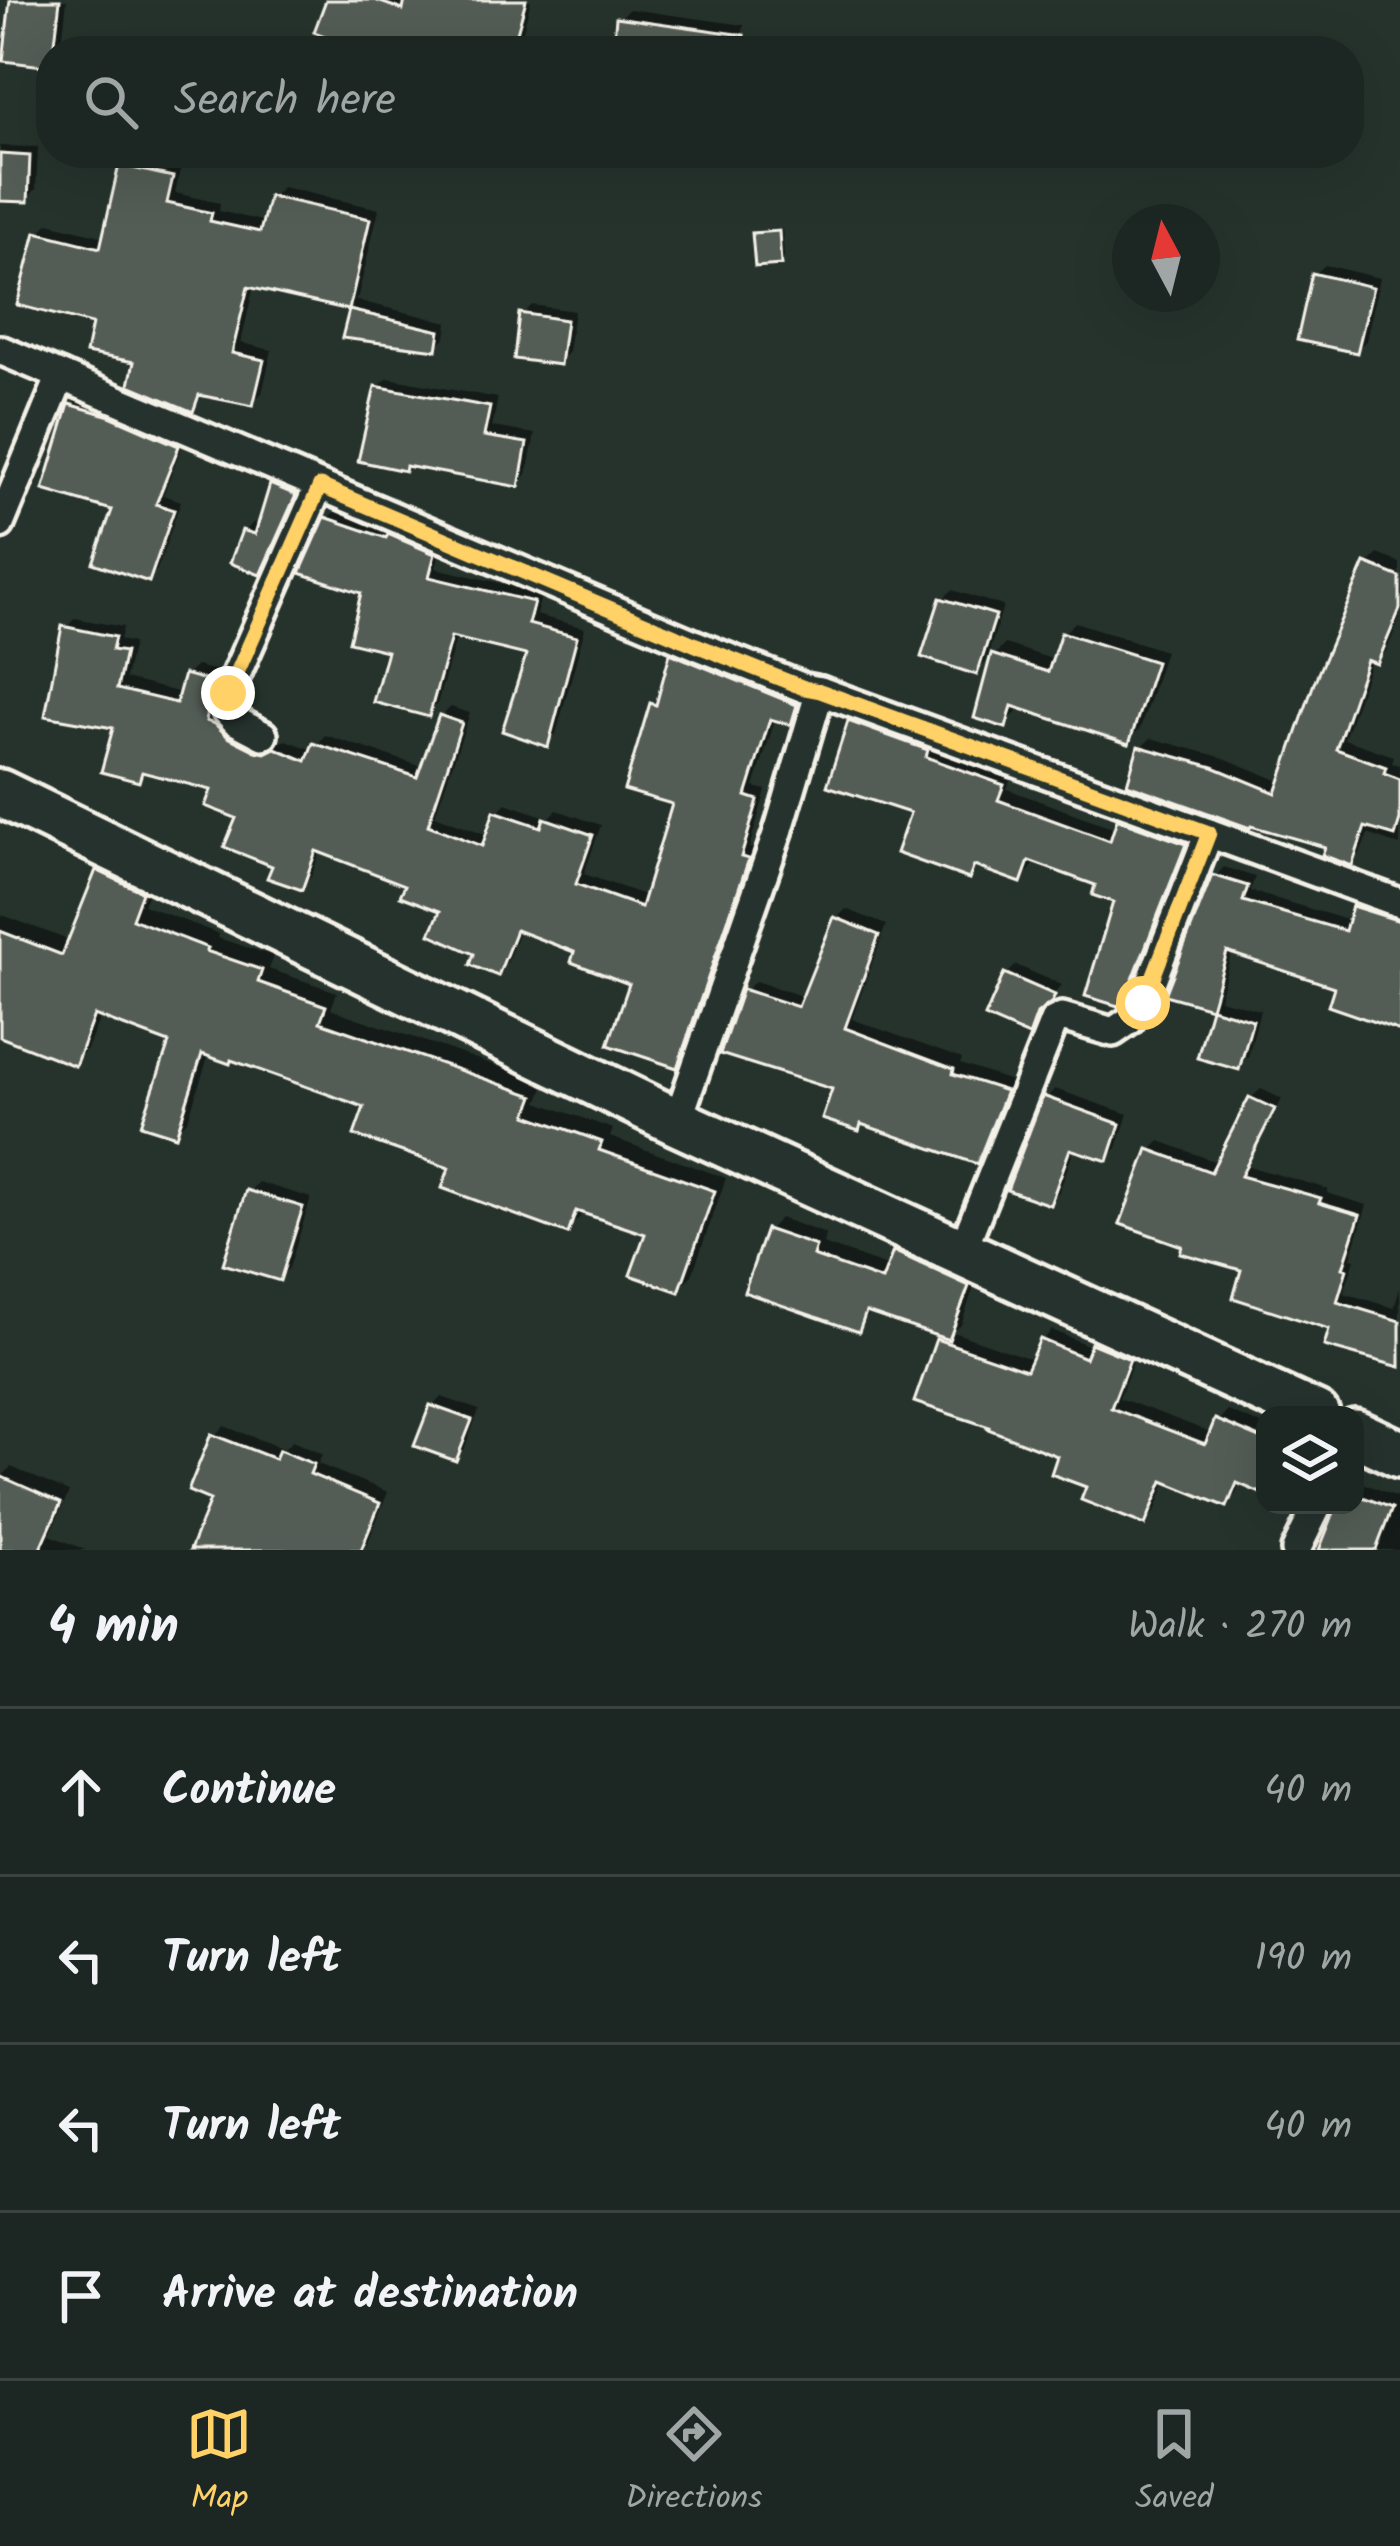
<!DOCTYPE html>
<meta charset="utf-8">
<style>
:root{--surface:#1c2622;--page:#29322f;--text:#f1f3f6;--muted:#a0a5a5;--line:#3a4340;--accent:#ffd166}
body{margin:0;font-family:Kalam,sans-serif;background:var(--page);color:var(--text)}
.controls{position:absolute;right:36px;bottom:36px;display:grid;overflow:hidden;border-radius:24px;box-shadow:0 12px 48px #0002}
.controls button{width:108px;height:108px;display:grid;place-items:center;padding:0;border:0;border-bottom:3px solid var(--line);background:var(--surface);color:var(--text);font:60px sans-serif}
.compass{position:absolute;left:1112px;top:204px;width:108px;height:108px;border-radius:50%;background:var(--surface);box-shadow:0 12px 48px #0002;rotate:353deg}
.stop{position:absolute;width:36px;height:36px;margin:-27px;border:9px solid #ffd166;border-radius:50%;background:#fff}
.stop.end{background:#ffd166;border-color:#fff;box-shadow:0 3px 12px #0008}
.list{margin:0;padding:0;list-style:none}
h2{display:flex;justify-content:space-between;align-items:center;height:156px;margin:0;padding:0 48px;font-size:51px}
h2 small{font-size:39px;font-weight:400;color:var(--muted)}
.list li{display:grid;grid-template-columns:78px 1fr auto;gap:36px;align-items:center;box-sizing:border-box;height:168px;padding:0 48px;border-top:3px solid var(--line)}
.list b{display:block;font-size:45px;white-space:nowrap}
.list em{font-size:39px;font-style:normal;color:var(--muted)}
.icon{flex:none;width:66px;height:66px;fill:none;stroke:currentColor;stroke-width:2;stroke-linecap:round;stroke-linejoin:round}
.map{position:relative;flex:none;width:1400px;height:1550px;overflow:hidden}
.search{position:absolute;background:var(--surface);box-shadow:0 12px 48px #0002;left:36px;right:36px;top:36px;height:132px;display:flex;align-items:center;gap:30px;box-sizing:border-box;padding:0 42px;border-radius:48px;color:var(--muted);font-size:45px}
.sheet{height:828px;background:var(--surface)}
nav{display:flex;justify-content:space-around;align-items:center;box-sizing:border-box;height:168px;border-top:3px solid var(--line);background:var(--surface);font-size:33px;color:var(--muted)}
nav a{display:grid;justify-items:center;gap:6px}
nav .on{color:var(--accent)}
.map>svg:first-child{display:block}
.shadow{fill:#0007}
.building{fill:#525c55;stroke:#f4f1e8;stroke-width:3}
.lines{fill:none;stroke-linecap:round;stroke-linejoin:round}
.minor-casing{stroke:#f4f1e8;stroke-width:36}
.primary-casing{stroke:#f4f1e8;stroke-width:54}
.minor{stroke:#26332d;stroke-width:27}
.primary{stroke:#26332d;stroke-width:45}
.route{stroke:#ffd166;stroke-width:15}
</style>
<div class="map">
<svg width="1400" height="1550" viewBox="0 0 1400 1550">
<rect width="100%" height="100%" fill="#26332d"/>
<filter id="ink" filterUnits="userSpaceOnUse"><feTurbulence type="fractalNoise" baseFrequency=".00833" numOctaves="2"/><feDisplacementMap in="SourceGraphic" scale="24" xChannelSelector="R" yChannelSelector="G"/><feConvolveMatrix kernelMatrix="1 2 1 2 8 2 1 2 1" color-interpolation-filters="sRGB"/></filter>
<g filter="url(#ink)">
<g class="shadow">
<path d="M13,0H67L61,51H51Z"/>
<path d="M329,0H531L520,42L511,51H374Z"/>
<path d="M629,9L744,25L740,51H616L619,19Z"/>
<path d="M0,146L38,147L36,189L27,199L0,198Z"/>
<path d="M132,156L181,167L175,193L220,203L219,211L266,222L272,197L282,187L379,209L358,296L354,300L448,322L446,337L436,346L346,335L353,307L254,285L241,343L272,350L262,393L252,403L204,393L192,409L95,321L39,233L49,223L105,237L122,166Z"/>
<path d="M782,229L784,258L780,262L755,235L759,231Z"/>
<path d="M1325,265L1380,278L1366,341L1356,350L1315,274Z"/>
<path d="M532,305L574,311L568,352L559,362L522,315Z"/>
<path d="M388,378L498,398L492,427L535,434L527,474L518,484L378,387Z"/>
<path d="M81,396L186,436L163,495L181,501L157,570L148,579L72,405Z"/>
<path d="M282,476L303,485L269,562L260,571L245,531L254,522L261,524L272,485Z"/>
<path d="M337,509L442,544L436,568L542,593L536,615L585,628L556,734L547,744L530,653L457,635L437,704L428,714L391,649L327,519Z"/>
<path d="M1378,554L1400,563V618L1387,650L1377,660L1372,659L1344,739L1394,756L1392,763L1400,765V846L1368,834L1361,852L1351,863L1329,845L1140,748L1151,738L1224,758L1283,782L1367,565Z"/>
<path d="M952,590L1003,606L986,662L976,672L942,600Z"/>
<path d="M75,618L123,627L120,640L133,643L125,679L182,693L186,675L196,666L221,672L214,711L266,743L277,744L286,740L313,750L325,735L423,767L441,716L451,707L470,713L435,815L488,835L496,813L506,803L549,818L557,810L601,825L584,874L647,896L676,802L653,704L662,695L672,655L682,645L805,695L800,712L790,722L776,717L754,787L766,790L749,848L757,850L686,1055L676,1065L633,982L578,951L520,929L507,962L497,972L478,953L444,909L409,883L321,850L311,877L301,887L276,864L215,788L147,770L139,778L66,628Z"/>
<path d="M1075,622L1165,651L1140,729L1128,740L1019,705L1016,713L1005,724L994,656L1005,644L1055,660L1064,633Z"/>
<path d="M862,711L1013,774L1007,789L1117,829L1122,818V824L1189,848L1137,980L1117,1003V900L1099,883L1034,860L1031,869L1020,880L979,865L968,876L914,812L851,722Z"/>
<path d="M1131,809L1195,833L1191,842L1122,818Z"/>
<path d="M112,858L154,878L143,905L219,934L218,938L274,956L269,969L337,992L331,1009L546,1083L538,1102L613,1129L610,1137L726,1178L692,1275L679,1288L648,1232L583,1210L580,1217L567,1230L453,1166L368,1105L232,1058L209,1054L188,1119L175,1133L172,1042L101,1015L87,1049L74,1062L0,997V914L71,941L98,871Z"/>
<path d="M1224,867L1255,877L1250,891L1351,921L1355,908L1365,898L1400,908V1027L1338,985L1232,951L1219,999L1260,1010L1248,1057L1238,1066L1201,1056L1215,1006L1169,993L1215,877Z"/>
<path d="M846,909L886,925L852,1019L962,1059L960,1064L1014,1082L986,1151L977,1161L864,1122L858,1128L836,1087L745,991L755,981L805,997L836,919Z"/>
<path d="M1016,965L1062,985L1045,1004L1038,1023L1028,1032L1006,975Z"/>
<path d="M1055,1089L1128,1114L1117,1148L1107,1158L1075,1147L1059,1192L1049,1201L1046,1098Z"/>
<path d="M1261,1089L1282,1099L1248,1166L1328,1189L1327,1193L1367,1205L1351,1258L1355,1259L1344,1293L1394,1308L1400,1288V1364L1332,1327L1245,1268L1150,1151L1160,1141L1219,1163L1251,1098Z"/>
<path d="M258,1182L311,1198L289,1268L280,1278L249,1192Z"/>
<path d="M780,1218L826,1234L823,1244L890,1267L895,1252L907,1240L979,1273L961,1325L953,1332L1034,1360L1042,1341L1052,1330L1092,1347L1104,1335L1138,1349L1119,1398L1213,1433L1218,1421L1228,1411L1265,1426V1492L1241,1481L1236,1494L1226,1504L1167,1480L1155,1512L1144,1522L1089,1486L1061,1455L939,1341L944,1335L872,1311L858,1329L768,1230Z"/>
<path d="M442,1397L479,1410L465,1448L455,1458L432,1406Z"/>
<path d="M224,1426L284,1449L292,1441L322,1454L318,1464L388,1492L367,1545L361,1550H193L214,1498V1436Z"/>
<path d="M11,1467L69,1492L50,1535L86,1550H0V1479Z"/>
<path d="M1355,1480L1400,1498V1550H1322L1339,1505H1355Z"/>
</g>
<g class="building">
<path d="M10,0H60L54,51H51V67L3,61Z"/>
<path d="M326,0H375L403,10L405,0H526L512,51H366L314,32Z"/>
<path d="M616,17L744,35L742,51H613Z"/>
<path d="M0,154L30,156L28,202L0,201Z"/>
<path d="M119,165L173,177L167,203L212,213L210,221L260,232L269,196L370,219L349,310L248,287L232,353L264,360L253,406L199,395L193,412L129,385L134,362L86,353L92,324L17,305L36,232L100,248Z"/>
<path d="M779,231L781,265L755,267L752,233Z"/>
<path d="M1312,273L1373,287L1357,353L1297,340Z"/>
<path d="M349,310L440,331L437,350L342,338Z"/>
<path d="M519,313L566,320L560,365L514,359Z"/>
<path d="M375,386L490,407L484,436L527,443L519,487L406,466L405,471L358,461Z"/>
<path d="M69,404L110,416L179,446L156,504L174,510L149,582L93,563L112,510L43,490Z"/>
<path d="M270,484L296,495L260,575L230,563L242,530L255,534Z"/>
<path d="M325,517L386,538L388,534L435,554L429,577L534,602L528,624L577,637L548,747L502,731L526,655L451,637L429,717L373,702L387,651L349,642L361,593L300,573Z"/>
<path d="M1365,563L1400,577V609L1377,664L1367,660L1336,749L1386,767L1384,773L1400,779V820L1395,836L1365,827L1352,866L1322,855L1325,847L1251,826L1250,828L1127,784L1138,746L1213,767L1276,793L1314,683Z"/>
<path d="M940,598L996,615L977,675L921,657Z"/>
<path d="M62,626L115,637L112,650L125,652L117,689L176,703L184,674L213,682L206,721L215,724L228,737L256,751L265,753L275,748L306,761L313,743L417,777L439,715L462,723L428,825L482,846L494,811L541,827L544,818L593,835L576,884L641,907L672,804L624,790L650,703L656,705L670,653L797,705L791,725L770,719L746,796L758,800L741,857L749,859L677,1068L608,1045L629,984L571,962L574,952L516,930L498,976L470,965L474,954L430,934L440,911L400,896L405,885L316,851L302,890L267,878L272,866L224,847L236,818L205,806L211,790L142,772L139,782L101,772L113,728L45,716Z"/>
<path d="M1061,632L1156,662L1129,744L1012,706L1006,728L974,718L991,654L1048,672Z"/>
<path d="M848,721L928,750L926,757L1004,785L998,800L1110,841L1117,819L1186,844L1127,994L1118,1006L1085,996L1113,902L1092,895L1095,885L1029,861L1021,883L974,866L969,879L896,853L910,813L827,786Z"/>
<path d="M96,870L142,892L132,919L208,948L206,951L262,970L258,982L326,1006L320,1022L534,1096L527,1115L602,1142L599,1150L715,1191L679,1292L630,1275L645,1234L576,1211L568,1234L442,1188L449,1168L354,1135L364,1107L231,1060L230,1064L202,1054L176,1136L141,1125L169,1043L94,1015L75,1066L0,1037V931L62,955Z"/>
<path d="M1212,875L1248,886L1243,901L1345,931L1352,906L1400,921V1031L1328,1006L1334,987L1227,952L1211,1008L1165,995Z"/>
<path d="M834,917L879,935L845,1028L954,1069L953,1074L1006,1091L977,1164L861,1124L859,1131L822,1119L832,1089L720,1054L742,989L798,1007Z"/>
<path d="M1004,973L1055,995L1052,1002L1037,1014L1029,1036L985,1017Z"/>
<path d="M1211,1008L1253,1020L1239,1070L1197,1058Z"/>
<path d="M1043,1096L1120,1124L1108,1161L1070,1149L1050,1205L1007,1190Z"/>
<path d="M1249,1097L1275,1109L1241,1176L1321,1198L1319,1203L1360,1215L1343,1268L1347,1269L1337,1302L1400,1321V1367L1324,1346L1329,1329L1233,1298L1241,1270L1180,1253L1182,1246L1120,1224L1148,1149L1211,1172Z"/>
<path d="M246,1190L303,1207L280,1281L223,1264Z"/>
<path d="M766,1229L816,1246L813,1256L882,1280L893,1251L969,1286L949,1340L866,1312L859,1332L744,1292Z"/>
<path d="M936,1339L1026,1370L1040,1339L1085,1358L1091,1343L1130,1359L1111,1408L1205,1444L1215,1419L1265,1440V1495L1237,1483L1227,1507L1163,1481L1145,1525L1081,1500L1086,1487L1051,1474L1057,1456L988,1429L989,1427L914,1402Z"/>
<path d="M430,1405L472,1420L456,1461L414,1446Z"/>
<path d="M211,1434L275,1459L279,1450L314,1464L310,1474L380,1503L361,1550H190L210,1500L188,1491Z"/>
<path d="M0,1476L61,1503L40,1550H0Z"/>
<path d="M1355,1494L1392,1508L1376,1550H1319L1337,1505H1355Z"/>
</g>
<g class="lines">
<defs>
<g id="minor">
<path d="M0,350L701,647L804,688L820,691L1400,903"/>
<path d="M0,524L61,376"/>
<path d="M263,735L236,721L227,711L228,693L319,486"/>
<path d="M677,1122L779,829L820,691"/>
<path d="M962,1251L1054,1021L1062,1017L1113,1032L1129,1021L1143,1003L1209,833"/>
<path d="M1296,1550L1318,1505"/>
</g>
<g id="primary">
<path d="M0,793L677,1122L1316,1415"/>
<path d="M1355,1433L1400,1454"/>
</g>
</defs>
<use href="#minor" class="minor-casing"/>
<use href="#primary" class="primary-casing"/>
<use href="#minor" class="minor"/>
<use href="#primary" class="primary"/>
</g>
</g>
<g class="lines" filter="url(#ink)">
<path class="route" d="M228,693L320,486L701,647L804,688L820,691L1209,833L1143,1003"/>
</g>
</svg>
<div class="controls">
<button><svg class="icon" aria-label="layers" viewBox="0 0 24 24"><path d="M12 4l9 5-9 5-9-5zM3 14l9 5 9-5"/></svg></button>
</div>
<svg class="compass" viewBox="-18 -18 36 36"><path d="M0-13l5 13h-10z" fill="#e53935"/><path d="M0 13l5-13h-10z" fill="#a0a5a5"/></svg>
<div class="stop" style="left:1143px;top:1003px"></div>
<div class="stop end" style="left:228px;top:693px"></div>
<div class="search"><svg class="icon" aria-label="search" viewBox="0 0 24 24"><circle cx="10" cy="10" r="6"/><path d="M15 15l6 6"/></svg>Search here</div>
</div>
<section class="sheet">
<h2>4 min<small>Walk · 270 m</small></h2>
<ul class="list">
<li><svg class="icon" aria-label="ahead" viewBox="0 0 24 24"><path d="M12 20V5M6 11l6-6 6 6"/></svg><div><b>Continue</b></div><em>40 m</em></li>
<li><svg class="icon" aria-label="left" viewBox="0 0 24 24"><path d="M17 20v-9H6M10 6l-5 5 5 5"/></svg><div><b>Turn left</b></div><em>190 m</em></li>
<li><svg class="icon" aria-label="left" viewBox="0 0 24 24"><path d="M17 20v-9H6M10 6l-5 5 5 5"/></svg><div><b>Turn left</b></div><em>40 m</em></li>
<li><svg class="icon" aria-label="arrive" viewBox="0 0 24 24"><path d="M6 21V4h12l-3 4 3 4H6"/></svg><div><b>Arrive at destination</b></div></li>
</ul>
</section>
<nav>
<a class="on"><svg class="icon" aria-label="map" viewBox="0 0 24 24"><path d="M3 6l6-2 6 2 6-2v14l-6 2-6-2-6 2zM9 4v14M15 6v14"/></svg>Map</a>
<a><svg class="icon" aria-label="directions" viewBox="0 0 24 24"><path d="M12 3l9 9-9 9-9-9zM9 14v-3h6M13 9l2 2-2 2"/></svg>Directions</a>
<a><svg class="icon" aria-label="saved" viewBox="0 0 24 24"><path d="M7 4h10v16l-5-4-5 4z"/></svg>Saved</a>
</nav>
